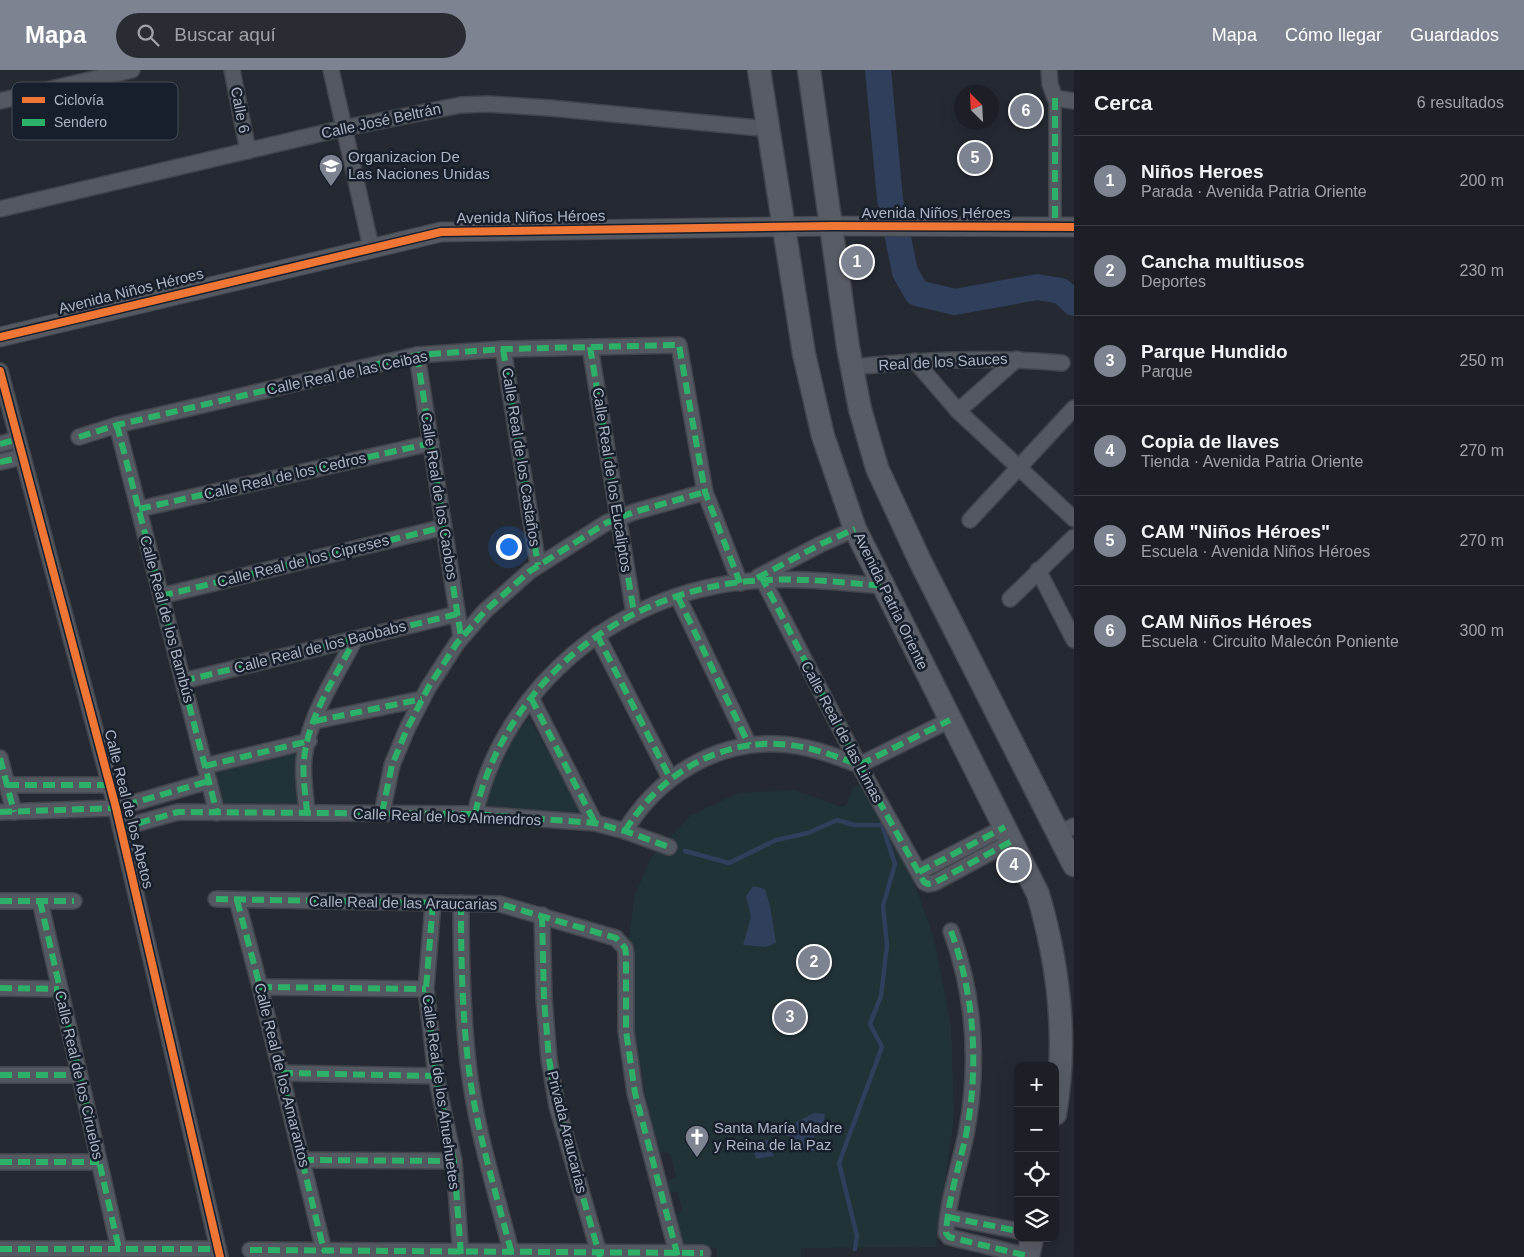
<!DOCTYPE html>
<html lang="es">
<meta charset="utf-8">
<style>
:root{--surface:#1c1f25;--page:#292c32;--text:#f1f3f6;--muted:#a0a2a7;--line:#3a3d42;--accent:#7d8391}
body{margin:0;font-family:Arial,sans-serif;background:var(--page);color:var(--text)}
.controls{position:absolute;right:15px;bottom:15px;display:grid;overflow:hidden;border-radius:10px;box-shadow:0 5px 20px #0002}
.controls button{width:45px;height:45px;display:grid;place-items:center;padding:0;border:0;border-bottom:1px solid var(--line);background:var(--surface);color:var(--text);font:25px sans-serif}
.compass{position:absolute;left:954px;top:15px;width:45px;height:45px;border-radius:50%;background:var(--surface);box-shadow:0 5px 20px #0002;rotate:336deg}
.you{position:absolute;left:508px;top:476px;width:18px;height:18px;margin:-12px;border:4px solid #fff;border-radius:50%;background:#1a73e8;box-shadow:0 0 0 8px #1a73e833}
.badge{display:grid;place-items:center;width:32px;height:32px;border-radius:50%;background:var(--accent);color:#fff;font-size:16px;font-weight:700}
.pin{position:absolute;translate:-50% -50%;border:2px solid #fff;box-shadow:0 1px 5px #0006}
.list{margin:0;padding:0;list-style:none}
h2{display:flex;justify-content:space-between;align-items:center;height:65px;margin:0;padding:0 20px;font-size:21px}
h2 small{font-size:16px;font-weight:400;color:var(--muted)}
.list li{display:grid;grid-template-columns:32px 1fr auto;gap:15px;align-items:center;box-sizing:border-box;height:90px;padding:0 20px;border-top:1px solid var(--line)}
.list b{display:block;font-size:19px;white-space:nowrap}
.list p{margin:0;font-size:16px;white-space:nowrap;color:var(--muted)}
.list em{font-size:16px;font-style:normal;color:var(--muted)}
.icon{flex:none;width:28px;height:28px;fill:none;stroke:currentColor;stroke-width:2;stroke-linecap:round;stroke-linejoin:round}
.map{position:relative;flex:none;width:1074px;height:1187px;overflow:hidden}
header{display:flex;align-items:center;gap:30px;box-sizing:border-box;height:70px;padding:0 25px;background:var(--accent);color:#fff}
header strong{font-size:24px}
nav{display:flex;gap:28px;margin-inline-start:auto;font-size:18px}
.search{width:350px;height:45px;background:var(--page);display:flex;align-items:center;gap:12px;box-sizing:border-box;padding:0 18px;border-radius:28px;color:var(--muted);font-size:19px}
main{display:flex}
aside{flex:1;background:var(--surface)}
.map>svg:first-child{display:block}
.green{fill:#223337}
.water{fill:#303f5b}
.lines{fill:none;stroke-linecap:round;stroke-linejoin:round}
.stream{stroke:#303f5b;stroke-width:4.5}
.river{stroke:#303f5b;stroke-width:26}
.pedestrian-casing{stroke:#41444b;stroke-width:14}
.minor-casing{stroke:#41444b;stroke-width:18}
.tertiary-casing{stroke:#41444b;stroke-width:21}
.secondary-casing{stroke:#41444b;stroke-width:25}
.pedestrian{stroke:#545860;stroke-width:11}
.minor{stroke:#545860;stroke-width:15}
.tertiary{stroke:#545860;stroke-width:19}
.secondary{stroke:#585c65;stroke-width:22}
.quiet{stroke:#2db169;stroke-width:6;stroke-dasharray:12 6;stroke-linecap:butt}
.cycleway-casing{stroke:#181f2c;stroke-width:11}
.cycleway{stroke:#f07635;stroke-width:8}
.labels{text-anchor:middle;stroke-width:5;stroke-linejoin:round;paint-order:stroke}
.street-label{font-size:15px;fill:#acb4c5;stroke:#181f2c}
.poi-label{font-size:15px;fill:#acb4c5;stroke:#181f2c;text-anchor:start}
.key{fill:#181f2c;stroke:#444c5a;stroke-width:1}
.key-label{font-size:14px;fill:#acb4c5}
</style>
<header>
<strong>Mapa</strong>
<div class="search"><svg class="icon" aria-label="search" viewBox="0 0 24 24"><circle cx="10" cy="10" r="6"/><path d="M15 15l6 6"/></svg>Buscar aquí</div>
<nav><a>Mapa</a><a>Cómo llegar</a><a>Guardados</a></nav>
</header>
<main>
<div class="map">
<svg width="1074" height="1187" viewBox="0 0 1074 1187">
<rect width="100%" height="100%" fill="#252931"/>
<g class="green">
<path d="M529,648L585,747L483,735L515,665Z"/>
<path d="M303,675V734H224L214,713L212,698Z"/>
<path d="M861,714L906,792L919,826L934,868L951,955L954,1047L936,1177L801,1178V1187H717V1178L683,1176L673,1156L676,1146L682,1141L678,1122L670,1123L666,1111L676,1107L670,1083L660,1082L655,1073L629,940L628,875L634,828L650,789L690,746L738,723L794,720L842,737L847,734L852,718Z"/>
</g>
<g class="water">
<path d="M753,816L765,819L770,836L776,873L766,877L743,875L751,847L746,826Z"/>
<path d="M814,1043L825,1044L822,1059L814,1066L816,1081H804L792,1067L775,1063Z"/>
<path d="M768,1070L774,1086L756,1089L752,1074L758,1071Z"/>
</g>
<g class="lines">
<path class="stream" d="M685,781L729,793L776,770L808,763L837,750L854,755H882L895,794L883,836L887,875L881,926L870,954L882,977L839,1093L857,1166L855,1179"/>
<path class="river" d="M878,0L890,129L905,202L917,223L955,232L1037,217L1061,221L1074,233"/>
<defs>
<path id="pedestrian" d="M1055,28V157"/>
<g id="minor">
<path d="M232,0L248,81"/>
<path d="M331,0L371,177"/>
<path d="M1049,0L1050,14L1055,28L1074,31"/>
<path d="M0,31L132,0"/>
<path d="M0,139L344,58L461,35L488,34L550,38L769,59"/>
<path d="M590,277L634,543"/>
<path d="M503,279L538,495"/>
<path d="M417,285L461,567"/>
<path d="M915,291L958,341L1074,449"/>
<path d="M853,297C922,290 992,286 1062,293"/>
<path d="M0,301L116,738L220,1187"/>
<path d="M958,341L1017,289"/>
<path d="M117,355L217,743"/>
<path d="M79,367L117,355L417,285L503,279L679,275L705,422L740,513"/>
<path d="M0,374L18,369"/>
<path d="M0,392L23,387"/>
<path d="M139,439L431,373"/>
<path d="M970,450L1074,338"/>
<path d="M1038,500L1074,570"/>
<path d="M761,506L859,695L924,812L928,814L934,813L1012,771"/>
<path d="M758,507L821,474L855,459"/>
<path d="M161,526L444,457"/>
<path d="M678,527L749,675"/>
<path d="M1010,529L1074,467"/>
<path d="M597,565L670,708"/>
<path d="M183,611L457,544"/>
<path d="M531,628L595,753"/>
<path d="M315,651L422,629"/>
<path d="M0,688L14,742"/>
<path d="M205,696L309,671"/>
<path d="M7,715H110"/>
<path d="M0,742L116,738L209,711"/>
<path d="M307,743C306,726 302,707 304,689C308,647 336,606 355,569"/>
<path d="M382,743L392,695L407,659L428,618L457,573L485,541L530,501L606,453L634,442L705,422"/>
<path d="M475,744C505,614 619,522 751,511C795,507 839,512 883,516"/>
<path d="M121,758L178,742L475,744L595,753L625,761L669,777"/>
<path d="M625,761C657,708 714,671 778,674C806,675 833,685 859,695L950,650"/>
<path d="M1059,763L1074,756"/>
<path d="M919,802L1005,757"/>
<path d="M216,829L500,834L616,868L625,878L626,884V961L635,1023L678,1187"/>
<path d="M237,830L260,917L324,1181"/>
<path d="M0,831H74"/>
<path d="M40,831L119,1179"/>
<path d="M433,833L426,919L436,1006L454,1091L461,1187"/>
<path d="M461,833C461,886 462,939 468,992C475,1056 495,1119 511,1181"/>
<path d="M542,845L544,929L549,989L557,1036L600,1187"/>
<path d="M951,861C975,927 979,997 966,1065C959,1097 948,1130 946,1163L949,1167L1028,1186"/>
<path d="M260,917L426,919"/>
<path d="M0,918L59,919"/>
<path d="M281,1003L436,1006"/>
<path d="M0,1005H79"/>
<path d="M302,1090L454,1091"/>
<path d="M0,1092H99"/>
<path d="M948,1147L1018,1161"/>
<path d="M0,1179H218"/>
<path d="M250,1180L703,1183"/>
</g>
<path id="tertiary" d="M0,267L441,162L832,156L1074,157"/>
<g id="secondary">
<path d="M759,0L804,284L823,366L855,459L1038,824C1059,896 1068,969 1055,1044"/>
<path d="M809,0L848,277L860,339L877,398L920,491L1074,795"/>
<path d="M1028,1187L1032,1168"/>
</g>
</defs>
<use href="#pedestrian" class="pedestrian-casing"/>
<use href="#minor" class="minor-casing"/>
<use href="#tertiary" class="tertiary-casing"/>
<use href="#secondary" class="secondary-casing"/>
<use href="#pedestrian" class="pedestrian"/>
<use href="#minor" class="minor"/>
<use href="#tertiary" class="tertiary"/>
<use href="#secondary" class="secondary"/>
<g class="quiet">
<path d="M1055,28V157"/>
<path d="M590,277L634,543"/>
<path d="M503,279L538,495"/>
<path d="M417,285L461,567"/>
<path d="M117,355L217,743"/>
<path d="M79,367L117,355L417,285L503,279L679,275L705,422L740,513"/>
<path d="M0,374L18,369"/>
<path d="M0,392L23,387"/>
<path d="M139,439L431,373"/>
<path d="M761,506L859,695L924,812L928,814L934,813L1012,771"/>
<path d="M757,508L821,474L855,459"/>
<path d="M161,526L444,457"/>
<path d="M678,527L749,675"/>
<path d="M597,565L670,708"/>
<path d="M183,611L457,544"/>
<path d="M531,628L595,753"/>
<path d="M315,651L422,629"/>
<path d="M0,688L14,742"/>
<path d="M205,696L309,671"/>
<path d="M7,715H110"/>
<path d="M0,742L116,738L209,711"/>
<path d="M307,743C306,726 302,707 304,689C308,647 336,606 355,569"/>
<path d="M382,743L392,695L407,659L428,618L457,573L485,541L530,501L606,453L634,442L705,422"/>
<path d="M475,744C505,614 619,522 751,511C795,507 839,512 883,516"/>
<path d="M121,758L178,742L475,744L595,753L625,761L669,777"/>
<path d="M625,761C657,708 714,671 778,674C806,675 833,685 859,695L950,650"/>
<path d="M919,802L1005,757"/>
<path d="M216,829L500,834L616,868L625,878L626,884V961L635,1023L678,1187"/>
<path d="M237,830L260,917L324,1181"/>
<path d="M0,831H74"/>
<path d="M40,831L119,1179"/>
<path d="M433,833L426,919L436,1006L454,1091L461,1185"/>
<path d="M461,833C461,886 462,939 468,992C475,1056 495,1119 511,1181"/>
<path d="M542,845L544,929L549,989L557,1036L600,1187"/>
<path d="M951,861C975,927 979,997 966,1065C959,1097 948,1130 946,1163L949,1167L1028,1186"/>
<path d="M260,917L426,919"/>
<path d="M0,918L59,919"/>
<path d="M281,1003L436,1006"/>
<path d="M0,1005H79"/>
<path d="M302,1090L454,1091"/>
<path d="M0,1092H99"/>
<path d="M948,1147L1018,1161"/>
<path d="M0,1179H218"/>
<path d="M250,1180L703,1183"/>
</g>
<defs>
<g id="cycleway">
<path d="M0,267L441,162L832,156L1074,157"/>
<path d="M0,301L116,738L220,1187"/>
</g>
</defs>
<use href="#cycleway" class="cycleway-casing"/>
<use href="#cycleway" class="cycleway"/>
</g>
<defs>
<symbol id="school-pin" viewBox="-11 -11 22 30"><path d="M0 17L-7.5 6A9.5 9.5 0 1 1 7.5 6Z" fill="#7d8391" stroke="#181f2c"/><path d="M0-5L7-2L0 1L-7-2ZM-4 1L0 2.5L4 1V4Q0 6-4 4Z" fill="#fff"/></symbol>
<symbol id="church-pin" viewBox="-11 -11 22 30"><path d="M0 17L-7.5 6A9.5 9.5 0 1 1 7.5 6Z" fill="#7d8391" stroke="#181f2c"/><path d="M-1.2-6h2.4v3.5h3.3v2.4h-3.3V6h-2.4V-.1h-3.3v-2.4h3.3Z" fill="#fff"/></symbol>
</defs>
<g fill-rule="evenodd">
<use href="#school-pin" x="317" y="82" width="28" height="38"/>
<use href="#church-pin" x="683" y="1053" width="28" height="38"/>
</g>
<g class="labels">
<g class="street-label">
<text transform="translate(240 40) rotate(79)" y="5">Calle 6</text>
<text transform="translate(381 51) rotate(-12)" y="5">Calle José Beltrán</text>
<text x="936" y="148">Avenida Niños Héroes</text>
<text transform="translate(531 147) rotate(-1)" y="5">Avenida Niños Héroes</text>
<text transform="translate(131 221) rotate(-14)" y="5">Avenida Niños Héroes</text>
<text transform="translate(943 292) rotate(-3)" y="5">Real de los Sauces</text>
<text transform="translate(347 303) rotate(-12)" y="5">Calle Real de las Ceibas</text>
<text transform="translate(521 387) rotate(81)" y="5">Calle Real de los Castaños</text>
<text transform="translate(285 406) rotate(-13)" y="5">Calle Real de los Cedros</text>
<text transform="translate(612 410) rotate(81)" y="5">Calle Real de los Eucaliptos</text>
<text transform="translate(439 426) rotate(81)" y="5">Calle Real de los Caobos</text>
<text transform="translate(303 491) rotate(-14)" y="5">Calle Real de los Cipreses</text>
<text transform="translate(891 531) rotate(64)" y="5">Avenida Patria Oriente</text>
<text transform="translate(167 549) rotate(75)" y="5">Calle Real de los Bambús</text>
<text transform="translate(320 577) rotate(-14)" y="5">Calle Real de los Baobabs</text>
<text transform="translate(842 662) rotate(62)" y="5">Calle Real de las Limas</text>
<text transform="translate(129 739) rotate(76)" y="5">Calle Real de los Abetos</text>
<text transform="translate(447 747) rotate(2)" y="5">Calle Real de los Almendros</text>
<text transform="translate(403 833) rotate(1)" y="5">Calle Real de las Araucarias</text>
<text transform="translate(79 1005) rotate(77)" y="5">Calle Real de los Ciruelos</text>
<text transform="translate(282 1005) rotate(76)" y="5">Calle Real de los Amarantos</text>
<text transform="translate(441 1022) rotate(82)" y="5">Calle Real de los Ahuehuetes</text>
<text transform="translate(567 1062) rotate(76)" y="5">Privada Araucarias</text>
</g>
<g class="poi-label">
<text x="348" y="92">Organizacion De<tspan x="348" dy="17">Las Naciones Unidas</tspan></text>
<text x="714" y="1063">Santa María Madre<tspan x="714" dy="17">y Reina de la Paz</tspan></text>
</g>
</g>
<rect x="12" y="12" width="166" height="58" rx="8" class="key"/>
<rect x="22" y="27" width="23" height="6" fill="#f07635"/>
<rect x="22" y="49" width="23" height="7" fill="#2db169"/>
<g class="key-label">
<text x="54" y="35">Ciclovía</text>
<text x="54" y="57">Sendero</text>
</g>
</svg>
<div class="controls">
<button>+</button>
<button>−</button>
<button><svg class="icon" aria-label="locate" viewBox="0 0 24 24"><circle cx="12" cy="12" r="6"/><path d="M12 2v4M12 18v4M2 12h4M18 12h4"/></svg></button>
<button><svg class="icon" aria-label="layers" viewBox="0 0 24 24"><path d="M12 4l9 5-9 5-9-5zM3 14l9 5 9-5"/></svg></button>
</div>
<svg class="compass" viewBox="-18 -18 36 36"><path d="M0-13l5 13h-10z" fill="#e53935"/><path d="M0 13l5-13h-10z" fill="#a0a2a7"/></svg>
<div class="you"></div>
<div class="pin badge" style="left:857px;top:192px">1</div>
<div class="pin badge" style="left:814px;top:892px">2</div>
<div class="pin badge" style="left:790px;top:947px">3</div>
<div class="pin badge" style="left:1014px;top:795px">4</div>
<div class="pin badge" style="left:975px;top:88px">5</div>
<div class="pin badge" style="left:1026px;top:41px">6</div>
</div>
<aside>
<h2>Cerca<small>6 resultados</small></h2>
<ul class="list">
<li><span class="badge">1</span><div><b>Niños Heroes</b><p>Parada · Avenida Patria Oriente</p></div><em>200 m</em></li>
<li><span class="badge">2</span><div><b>Cancha multiusos</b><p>Deportes</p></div><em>230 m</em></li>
<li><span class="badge">3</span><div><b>Parque Hundido</b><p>Parque</p></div><em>250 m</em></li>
<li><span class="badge">4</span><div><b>Copia de llaves</b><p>Tienda · Avenida Patria Oriente</p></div><em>270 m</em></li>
<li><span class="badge">5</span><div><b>CAM &quot;Niños Héroes&quot;</b><p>Escuela · Avenida Niños Héroes</p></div><em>270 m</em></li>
<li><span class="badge">6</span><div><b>CAM Niños Héroes</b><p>Escuela · Circuito Malecón Poniente</p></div><em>300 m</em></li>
</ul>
</aside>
</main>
